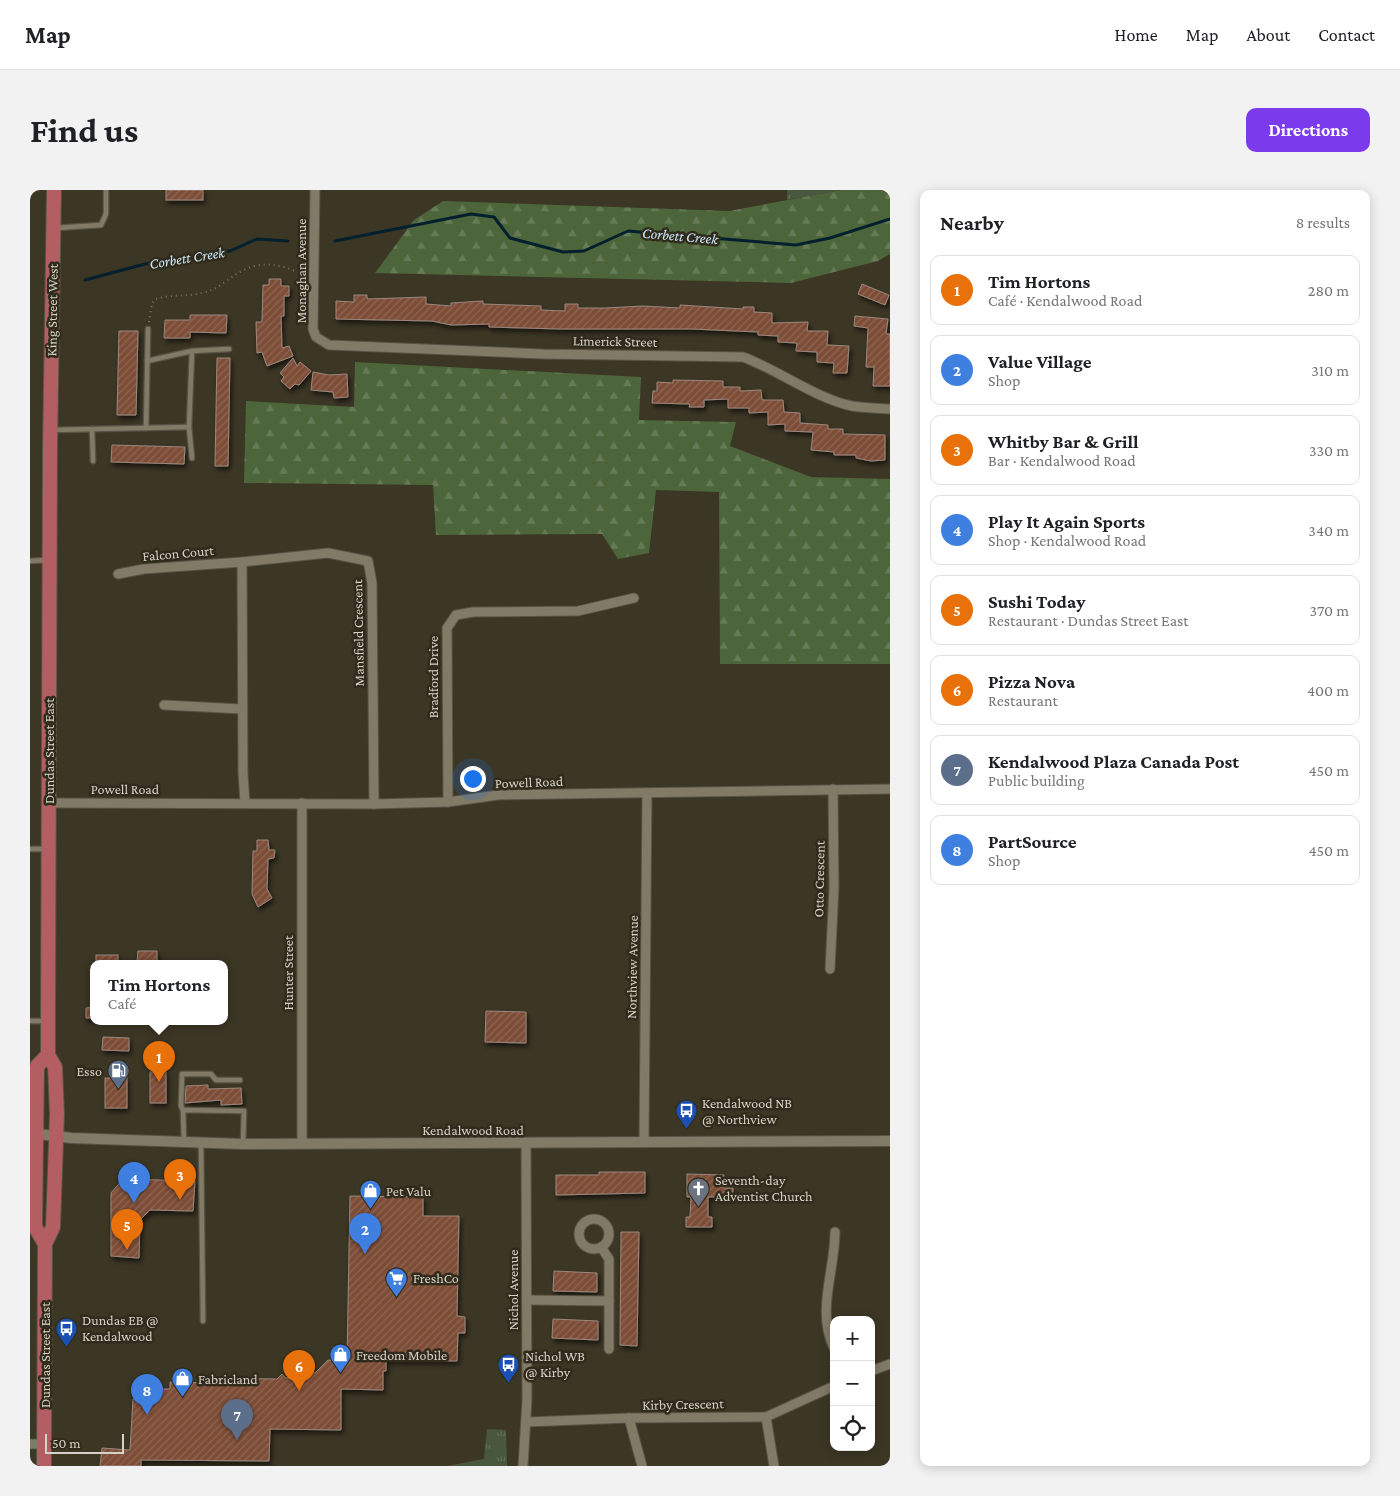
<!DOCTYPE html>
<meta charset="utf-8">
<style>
:root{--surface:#fff;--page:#f2f2f2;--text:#202124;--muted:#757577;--line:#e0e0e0;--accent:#7c3aed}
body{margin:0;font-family:"Crimson Pro",serif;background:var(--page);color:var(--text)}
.controls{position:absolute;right:15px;bottom:15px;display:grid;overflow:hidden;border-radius:10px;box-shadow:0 2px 12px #0003}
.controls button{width:45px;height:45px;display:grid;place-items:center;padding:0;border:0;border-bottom:1px solid var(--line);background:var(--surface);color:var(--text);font:25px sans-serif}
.scale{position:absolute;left:15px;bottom:12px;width:79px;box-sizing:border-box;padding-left:5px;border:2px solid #d5d1c7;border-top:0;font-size:14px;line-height:18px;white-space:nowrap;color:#d5d1c7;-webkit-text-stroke:4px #312b1c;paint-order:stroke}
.you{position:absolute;left:442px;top:588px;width:18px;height:18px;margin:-12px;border:4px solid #fff;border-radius:50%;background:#1a73e8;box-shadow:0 0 0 8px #1a73e833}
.badge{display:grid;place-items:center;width:32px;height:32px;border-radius:50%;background:var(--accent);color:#fff;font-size:16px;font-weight:700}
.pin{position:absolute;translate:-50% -41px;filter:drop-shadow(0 1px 2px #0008)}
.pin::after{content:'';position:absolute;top:26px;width:18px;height:15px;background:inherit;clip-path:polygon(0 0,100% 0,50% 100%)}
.popup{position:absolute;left:60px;top:770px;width:138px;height:65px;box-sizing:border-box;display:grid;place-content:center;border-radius:10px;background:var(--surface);filter:drop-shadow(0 1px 4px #0005);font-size:16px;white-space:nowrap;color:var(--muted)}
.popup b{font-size:19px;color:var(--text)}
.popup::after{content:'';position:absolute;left:50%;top:100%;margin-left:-10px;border:10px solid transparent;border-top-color:var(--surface)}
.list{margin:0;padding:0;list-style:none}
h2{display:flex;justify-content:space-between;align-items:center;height:65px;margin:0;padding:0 20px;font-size:21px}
h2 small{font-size:16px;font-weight:400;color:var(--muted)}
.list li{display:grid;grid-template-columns:32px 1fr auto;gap:15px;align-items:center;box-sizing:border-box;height:70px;margin:0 10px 10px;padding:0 10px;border:1px solid var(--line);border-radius:10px}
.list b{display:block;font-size:19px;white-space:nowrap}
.list p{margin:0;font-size:16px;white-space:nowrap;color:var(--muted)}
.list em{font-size:16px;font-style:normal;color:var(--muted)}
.icon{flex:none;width:28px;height:28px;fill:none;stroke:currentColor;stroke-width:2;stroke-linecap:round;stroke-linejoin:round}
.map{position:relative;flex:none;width:860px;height:1276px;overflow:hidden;border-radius:10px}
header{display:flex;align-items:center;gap:30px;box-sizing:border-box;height:70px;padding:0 25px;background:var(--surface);border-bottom:1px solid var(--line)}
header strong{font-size:24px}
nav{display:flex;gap:28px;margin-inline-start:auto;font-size:18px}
.intro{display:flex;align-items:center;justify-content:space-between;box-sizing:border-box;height:120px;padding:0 30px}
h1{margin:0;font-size:35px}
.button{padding:12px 22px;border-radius:10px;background:var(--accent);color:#fff;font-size:18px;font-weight:700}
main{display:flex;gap:30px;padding:0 30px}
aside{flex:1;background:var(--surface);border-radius:10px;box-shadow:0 2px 12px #0003}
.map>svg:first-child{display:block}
.forest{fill:url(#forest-firs)}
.park{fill:url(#park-tufts)}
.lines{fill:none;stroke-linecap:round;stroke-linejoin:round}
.stream{stroke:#03202e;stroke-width:3}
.building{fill:url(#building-hatch);stroke:#9b877d;filter:url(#shadow)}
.service-casing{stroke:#585345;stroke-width:7}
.minor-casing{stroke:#585345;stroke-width:11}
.tertiary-casing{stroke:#585345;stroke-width:12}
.primary-casing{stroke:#585345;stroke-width:16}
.path{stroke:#797466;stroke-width:2;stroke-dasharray:1 4;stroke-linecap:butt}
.service{stroke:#817a67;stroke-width:4.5}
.minor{stroke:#817a67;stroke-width:9}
.tertiary{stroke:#817a67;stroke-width:10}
.primary{stroke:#b35e62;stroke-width:14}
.labels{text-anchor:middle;stroke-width:5;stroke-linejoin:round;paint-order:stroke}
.street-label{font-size:14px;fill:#d5d1c7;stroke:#312b1c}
.poi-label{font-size:14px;fill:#d5d1c7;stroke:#312b1c;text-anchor:start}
.water-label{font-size:15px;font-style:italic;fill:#cae9fb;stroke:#312b1c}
</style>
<header>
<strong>Map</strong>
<nav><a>Home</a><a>Map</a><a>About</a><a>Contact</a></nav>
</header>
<div class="intro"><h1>Find us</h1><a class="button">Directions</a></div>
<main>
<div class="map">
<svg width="860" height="1276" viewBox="0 0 860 1276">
<defs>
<pattern id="forest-firs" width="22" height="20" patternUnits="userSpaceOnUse" patternTransform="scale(1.25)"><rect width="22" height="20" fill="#4c653a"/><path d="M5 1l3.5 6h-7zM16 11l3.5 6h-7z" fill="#657a55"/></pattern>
<pattern id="park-tufts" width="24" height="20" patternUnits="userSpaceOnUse" patternTransform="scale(1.25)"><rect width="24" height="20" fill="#48573e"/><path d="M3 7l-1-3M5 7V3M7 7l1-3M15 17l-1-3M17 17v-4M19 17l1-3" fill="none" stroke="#626e58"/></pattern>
<pattern id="building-hatch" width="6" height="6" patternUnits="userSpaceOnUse" patternTransform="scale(1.25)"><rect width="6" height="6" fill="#7d4e38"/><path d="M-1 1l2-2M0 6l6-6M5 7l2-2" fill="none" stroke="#8f6653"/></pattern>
<filter id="shadow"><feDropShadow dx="2" dy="3.5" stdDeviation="2.5" flood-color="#0009"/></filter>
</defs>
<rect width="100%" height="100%" fill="#3c3625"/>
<g class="forest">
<path d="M811,0H860V64L848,71L761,93L345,83L384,30L413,11L699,21Z"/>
<path d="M325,172L611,187L609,230L706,232L700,256L781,287L860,289V474H690L689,302L626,300L619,363L588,369L572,344L406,345L403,295L214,293L216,211L324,217Z"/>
</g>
<g class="park">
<path d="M757,0H811L757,10Z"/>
<path d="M457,1239L476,1240L477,1276H417L454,1269Z"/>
</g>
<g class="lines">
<g class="stream">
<path d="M305,51L441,24L464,27L480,48L533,62L554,61L598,41L766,55L800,48L860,29"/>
<path d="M55,90L115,74L200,61L227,49L258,51"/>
</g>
</g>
<g class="building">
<rect x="136" y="0" width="37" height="10"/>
<path d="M239,89H251V96H259V106H254V126H251L252,158L259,156L263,166L237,176L232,162L227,163L226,132H232L233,95H239Z"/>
<path d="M832,94L859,105L855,115L828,104Z"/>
<path d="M324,105H337V109L396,107V114L421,116V113L453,111V114L511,116V120L535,121V114H548V118H575L613,116L650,118V115L713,119V117H724V122L742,123V133L778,132L777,141H798L797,155L819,156L817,183H803L804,173L787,172V162L766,161L767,153L748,152V146L728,145V142L662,139H530L459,137V134L421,135L402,131L306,129V111L324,112Z"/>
<path d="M160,125H197L196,143L160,142V148H134L135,130H160Z"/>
<path d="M825,126L858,129L856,144H860V196H843L844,177H836L838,138L824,136Z"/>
<path d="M89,141H108L106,225H87Z"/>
<path d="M187,168H200L198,276H185Z"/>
<path d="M263,168L267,176L270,172L281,181L269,195L265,194L260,199L251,191L254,187L250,183Z"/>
<path d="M283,182L299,185L317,184L318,207L304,208L303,202L281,200Z"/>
<path d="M643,190L693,191V197H710V201L731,200L732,210H753L754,222L770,223V233L798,235V239H813V244L855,245V270L841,271L826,268V265H804V262L781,260L783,242L755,241V234L738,235V222L719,223V218H698V209L674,210V217H659L660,214L622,213L623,201H627V192L643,193Z"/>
<path d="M82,255L155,257L154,274L81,272Z"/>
<path d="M227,650H238L239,660H245L244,668L238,669L237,699L242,708L228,717L222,704L223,661H227Z"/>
<path d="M108,761H127V773H107Z"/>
<rect x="66" y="765" width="22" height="8"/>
<path d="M64,817V828H56V818Z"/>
<path d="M456,821L496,822V853L455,852Z"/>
<path d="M73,847L99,848V861L72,860Z"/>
<rect x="120" y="882" width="16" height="31"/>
<rect x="75" y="888" width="22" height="30"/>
<path d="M178,895V899L211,898L212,914L191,915V910L155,913L156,896Z"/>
<path d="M569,982H615V1003L526,1005V985H569Z"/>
<path d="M657,984L694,985L693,998H703V1007H678V1027H682V1037H656V1027H660L661,1007H657Z"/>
<path d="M93,989L165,991L163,1021L120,1020L110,1030L109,1068L81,1066V1003Z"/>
<path d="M320,1006L393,1007V1026H429L427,1126L435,1127V1143H428L427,1171L356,1170V1181H353V1200L311,1199V1240L240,1239L239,1271L111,1270V1276H70L72,1258L100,1260L103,1209L114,1210L117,1199H140V1192L179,1193V1188L247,1189L252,1184L256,1188L269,1187L272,1183H285L298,1170L317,1171Z"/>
<path d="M591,1042H609L607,1156L590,1155Z"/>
<path d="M524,1081L567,1083V1102L523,1101Z"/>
<path d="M523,1129L568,1131V1150L522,1148Z"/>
</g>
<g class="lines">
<defs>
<g id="service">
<path d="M25,38L71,35L76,24V0"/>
<path d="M162,161L159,237L162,268"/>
<path d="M117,171L162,161L199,159"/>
<path d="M116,238L118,139"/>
<path d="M62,239L63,271"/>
<path d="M21,240L159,237"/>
<path d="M0,371L19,370"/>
<path d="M0,659H16"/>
<path d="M0,831H16"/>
<path d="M153,920L151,916L152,884H181L186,890H210"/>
<path d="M154,951L153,920L214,921L213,954"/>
<path d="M171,953L173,1131"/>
</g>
<g id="minor">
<path d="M285,0L283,139L286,147L299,155L513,164L713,167C748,180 787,209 822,216C834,218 848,218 860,219"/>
<path d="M212,372L213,583L215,613"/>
<path d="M88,384L114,379L212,372L298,363L338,371L342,393L344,614"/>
<path d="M134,515L212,519"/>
<path d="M418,612L417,438L426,425L443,422L548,421L604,408"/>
<path d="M19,613L344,614L418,612L468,605L860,599"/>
<path d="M800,779L804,698L803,599"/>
<path d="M614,952L617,603"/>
<path d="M272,953V613"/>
<circle cx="564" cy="1044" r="15"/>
<path d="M571,1057L579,1069V1159"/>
<path d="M497,1110L579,1111"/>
<path d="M804,1158C786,1121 805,1081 805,1042"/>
<path d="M841,1181L860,1174"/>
<path d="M736,1227L744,1276"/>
<path d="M599,1228L612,1276"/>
<path d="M496,1232L599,1228L736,1227L804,1196"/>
<path d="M0,1254H14"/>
<path d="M493,1276L497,1210L496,953"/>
</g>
<path id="tertiary" d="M1,943L41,948L213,954L860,951"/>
<g id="primary">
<path d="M15,1054L5,1037L7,876L18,865"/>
<path d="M14,1276L15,1054L23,1037L27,924L25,877L18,865V831L20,258L24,0"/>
</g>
</defs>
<use href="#service" class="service-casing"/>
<use href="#minor" class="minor-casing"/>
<use href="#tertiary" class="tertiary-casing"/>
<use href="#primary" class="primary-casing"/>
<path class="path" d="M119,132L122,113L126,109C141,104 157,107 172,103C190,99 200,86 216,79C235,70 258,76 275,86"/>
<use href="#service" class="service"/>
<use href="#minor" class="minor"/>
<use href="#tertiary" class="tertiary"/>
<use href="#primary" class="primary"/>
</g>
<defs>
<symbol id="fuel-pin" viewBox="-11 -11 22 30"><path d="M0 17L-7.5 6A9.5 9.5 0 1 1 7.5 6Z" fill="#5c6f8a" stroke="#312b1c"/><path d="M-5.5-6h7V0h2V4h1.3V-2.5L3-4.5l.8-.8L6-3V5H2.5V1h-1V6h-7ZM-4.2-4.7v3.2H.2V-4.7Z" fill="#fff"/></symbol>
<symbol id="bus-pin" viewBox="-11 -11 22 30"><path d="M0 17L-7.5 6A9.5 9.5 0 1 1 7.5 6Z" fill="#1a4fb4" stroke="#312b1c"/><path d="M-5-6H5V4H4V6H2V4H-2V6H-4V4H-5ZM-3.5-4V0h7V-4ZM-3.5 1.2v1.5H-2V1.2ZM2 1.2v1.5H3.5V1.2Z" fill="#fff"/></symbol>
<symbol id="church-pin" viewBox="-11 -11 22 30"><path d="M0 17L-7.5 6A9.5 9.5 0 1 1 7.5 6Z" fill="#6b7280" stroke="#312b1c"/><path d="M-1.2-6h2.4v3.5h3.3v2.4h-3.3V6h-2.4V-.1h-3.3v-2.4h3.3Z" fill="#fff"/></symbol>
<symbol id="shop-pin" viewBox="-11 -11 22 30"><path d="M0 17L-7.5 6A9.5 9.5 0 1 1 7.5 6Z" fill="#3f7fe0" stroke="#312b1c"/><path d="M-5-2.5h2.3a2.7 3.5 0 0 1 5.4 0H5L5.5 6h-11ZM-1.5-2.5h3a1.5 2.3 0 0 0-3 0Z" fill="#fff"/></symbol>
<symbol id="supermarket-pin" viewBox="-11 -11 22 30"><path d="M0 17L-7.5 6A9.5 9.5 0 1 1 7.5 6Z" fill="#3f7fe0" stroke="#312b1c"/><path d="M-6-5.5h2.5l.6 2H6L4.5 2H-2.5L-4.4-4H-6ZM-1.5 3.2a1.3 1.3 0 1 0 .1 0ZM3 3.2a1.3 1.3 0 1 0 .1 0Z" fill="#fff"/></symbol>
</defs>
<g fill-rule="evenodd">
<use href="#fuel-pin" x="76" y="868" width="25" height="34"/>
<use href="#bus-pin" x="644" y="908" width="25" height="34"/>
<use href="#church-pin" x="656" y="986" width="25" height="34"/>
<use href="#shop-pin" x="328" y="988" width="25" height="34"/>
<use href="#supermarket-pin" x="354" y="1076" width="25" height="34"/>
<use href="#bus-pin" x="24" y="1126" width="25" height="34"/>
<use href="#shop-pin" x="298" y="1152" width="25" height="34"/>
<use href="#bus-pin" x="466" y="1162" width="25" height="34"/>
<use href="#shop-pin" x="140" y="1176" width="25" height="34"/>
</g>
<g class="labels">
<g class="street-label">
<text transform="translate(271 81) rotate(-90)" y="5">Monaghan Avenue</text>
<text transform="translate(22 120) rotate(-89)" y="5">King Street West</text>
<text transform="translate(585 151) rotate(1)" y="5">Limerick Street</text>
<text transform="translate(148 363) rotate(-5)" y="5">Falcon Court</text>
<text transform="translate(328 443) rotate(-91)" y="5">Mansfield Crescent</text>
<text transform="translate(403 487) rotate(-90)" y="5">Bradford Drive</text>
<text transform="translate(19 561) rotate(-90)" y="5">Dundas Street East</text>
<text transform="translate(499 592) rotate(-2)" y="5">Powell Road</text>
<text x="95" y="604">Powell Road</text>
<text transform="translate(789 689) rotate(-89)" y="5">Otto Crescent</text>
<text transform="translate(602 777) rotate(-89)" y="5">Northview Avenue</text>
<text transform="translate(258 783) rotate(-90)" y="5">Hunter Street</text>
<text x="443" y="945">Kendalwood Road</text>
<text transform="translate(483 1100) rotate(-90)" y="5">Nichol Avenue</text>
<text transform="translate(15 1165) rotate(-90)" y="5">Dundas Street East</text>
<text transform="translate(653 1214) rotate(-1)" y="5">Kirby Crescent</text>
</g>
<g class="poi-label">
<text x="72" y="886" text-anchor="end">Esso</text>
<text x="672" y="918">Kendalwood NB<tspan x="672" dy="16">@ Northview</tspan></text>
<text x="685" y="995">Seventh-day<tspan x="685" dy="16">Adventist Church</tspan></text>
<text x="356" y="1006">Pet Valu</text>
<text x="383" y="1093">FreshCo</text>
<text x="52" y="1135">Dundas EB @<tspan x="52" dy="16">Kendalwood</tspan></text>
<text x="326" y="1170">Freedom Mobile</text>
<text x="495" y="1171">Nichol WB<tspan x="495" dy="16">@ Kirby</tspan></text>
<text x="168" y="1194">Fabricland</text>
</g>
<g class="water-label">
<text transform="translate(650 46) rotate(5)" y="5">Corbett Creek</text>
<text transform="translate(157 68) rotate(-9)" y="5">Corbett Creek</text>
</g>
</g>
</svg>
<div class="controls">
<button>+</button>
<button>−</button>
<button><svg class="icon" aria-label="locate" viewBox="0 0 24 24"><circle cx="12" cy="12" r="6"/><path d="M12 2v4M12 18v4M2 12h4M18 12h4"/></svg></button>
</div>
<div class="scale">50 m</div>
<div class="you"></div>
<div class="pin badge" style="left:129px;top:892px;background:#e8710a">1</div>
<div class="popup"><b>Tim Hortons</b>Café</div>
<div class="pin badge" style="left:335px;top:1064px;background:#3f7fe0">2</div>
<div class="pin badge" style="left:150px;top:1010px;background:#e8710a">3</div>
<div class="pin badge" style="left:104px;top:1013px;background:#3f7fe0">4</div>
<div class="pin badge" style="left:97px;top:1060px;background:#e8710a">5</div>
<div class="pin badge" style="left:269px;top:1201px;background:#e8710a">6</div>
<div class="pin badge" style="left:207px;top:1250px;background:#5c6f8a">7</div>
<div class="pin badge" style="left:117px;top:1225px;background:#3f7fe0">8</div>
</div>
<aside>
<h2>Nearby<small>8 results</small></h2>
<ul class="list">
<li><span class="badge" style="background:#e8710a">1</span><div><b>Tim Hortons</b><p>Café · Kendalwood Road</p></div><em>280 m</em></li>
<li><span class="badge" style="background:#3f7fe0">2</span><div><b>Value Village</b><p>Shop</p></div><em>310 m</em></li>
<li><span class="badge" style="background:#e8710a">3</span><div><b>Whitby Bar &amp; Grill</b><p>Bar · Kendalwood Road</p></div><em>330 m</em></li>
<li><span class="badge" style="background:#3f7fe0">4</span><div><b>Play It Again Sports</b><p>Shop · Kendalwood Road</p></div><em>340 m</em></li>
<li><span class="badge" style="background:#e8710a">5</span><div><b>Sushi Today</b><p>Restaurant · Dundas Street East</p></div><em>370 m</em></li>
<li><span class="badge" style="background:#e8710a">6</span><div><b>Pizza Nova</b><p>Restaurant</p></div><em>400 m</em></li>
<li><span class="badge" style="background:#5c6f8a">7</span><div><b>Kendalwood Plaza Canada Post</b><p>Public building</p></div><em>450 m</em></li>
<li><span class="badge" style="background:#3f7fe0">8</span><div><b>PartSource</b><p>Shop</p></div><em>450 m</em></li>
</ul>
</aside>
</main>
